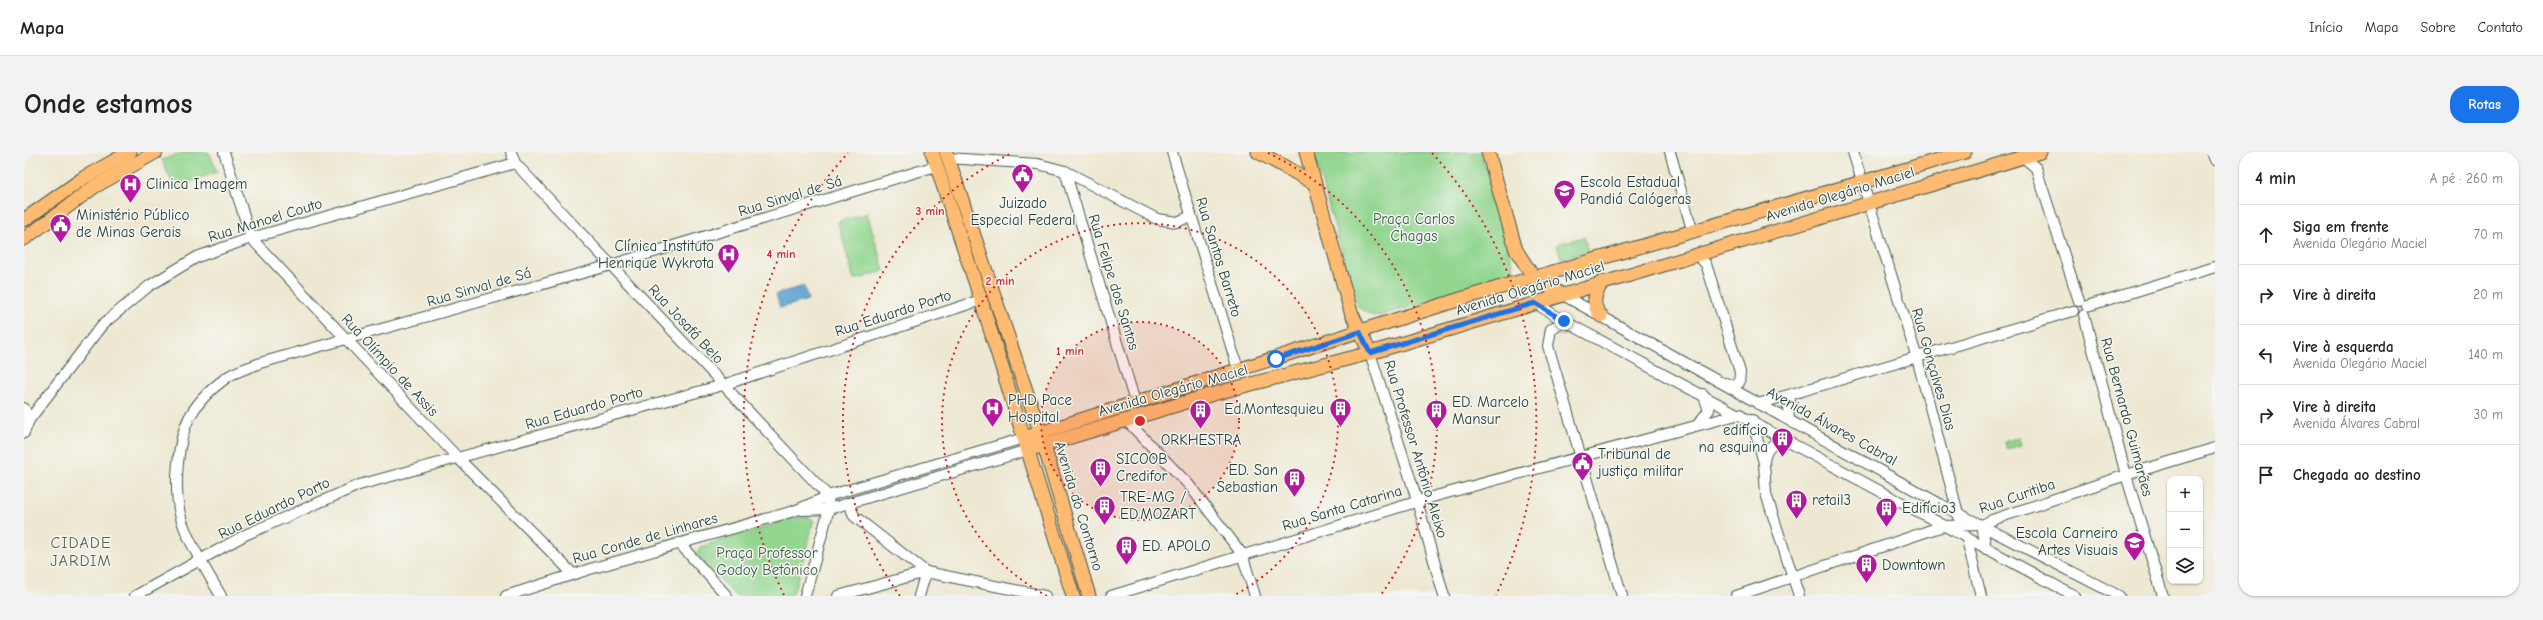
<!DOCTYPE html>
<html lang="pt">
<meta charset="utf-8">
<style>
:root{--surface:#fff;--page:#f2f2f2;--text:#222;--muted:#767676;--line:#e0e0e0;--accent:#1a73e8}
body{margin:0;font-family:"Comic Neue",sans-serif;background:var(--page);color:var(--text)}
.controls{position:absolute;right:12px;bottom:12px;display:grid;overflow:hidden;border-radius:8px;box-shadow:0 1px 3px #0004}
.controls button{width:36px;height:36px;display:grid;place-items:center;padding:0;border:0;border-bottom:1px solid var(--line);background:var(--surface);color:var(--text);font:20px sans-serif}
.stop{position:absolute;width:12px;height:12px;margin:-9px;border:3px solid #1a73e8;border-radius:50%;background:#fff}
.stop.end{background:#1a73e8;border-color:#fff;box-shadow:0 1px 4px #0008}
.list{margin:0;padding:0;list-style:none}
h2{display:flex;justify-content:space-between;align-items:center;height:52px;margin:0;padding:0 16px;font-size:17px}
h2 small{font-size:13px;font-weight:400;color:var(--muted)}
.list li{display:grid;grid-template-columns:26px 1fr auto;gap:12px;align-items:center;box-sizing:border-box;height:60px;padding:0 16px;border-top:1px solid var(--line)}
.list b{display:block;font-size:15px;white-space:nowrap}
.list p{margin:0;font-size:13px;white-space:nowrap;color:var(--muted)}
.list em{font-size:13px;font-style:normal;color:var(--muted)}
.icon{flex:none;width:22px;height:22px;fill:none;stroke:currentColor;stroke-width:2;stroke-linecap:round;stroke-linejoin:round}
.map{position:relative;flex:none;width:2191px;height:444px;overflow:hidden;border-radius:16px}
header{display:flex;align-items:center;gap:24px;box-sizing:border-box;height:56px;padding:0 20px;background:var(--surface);border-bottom:1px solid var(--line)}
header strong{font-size:19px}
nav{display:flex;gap:22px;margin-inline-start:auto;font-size:14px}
.intro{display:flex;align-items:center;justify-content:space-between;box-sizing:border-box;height:96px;padding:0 24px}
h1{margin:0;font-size:28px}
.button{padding:10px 18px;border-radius:16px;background:var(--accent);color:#fff;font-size:14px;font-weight:700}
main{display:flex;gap:24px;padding:0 24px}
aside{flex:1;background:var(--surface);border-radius:16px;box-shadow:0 1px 3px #0004}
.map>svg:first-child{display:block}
.green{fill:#92d68f;stroke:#588a62}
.water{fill:#5ca1d1;stroke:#3e6f82}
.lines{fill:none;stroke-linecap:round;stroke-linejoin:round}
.minor-casing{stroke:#3e574c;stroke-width:12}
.major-casing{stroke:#3e574c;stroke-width:15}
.minor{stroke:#fff;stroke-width:10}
.major{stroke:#ffbb71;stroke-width:13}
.route{stroke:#1a73e8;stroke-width:5}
.ring{fill:none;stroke:#d62828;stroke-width:2;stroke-dasharray:2 4}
.labels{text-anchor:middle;stroke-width:3;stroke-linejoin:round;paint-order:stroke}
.poi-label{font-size:15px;fill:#1f3d34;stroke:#f6f6f2;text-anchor:start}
.street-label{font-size:15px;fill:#1f3d34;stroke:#f6f6f2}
.park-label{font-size:15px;fill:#365c46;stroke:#f6f6f2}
.neighbourhood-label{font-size:16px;letter-spacing:1px;fill:#5e614e;stroke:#f6f6f2}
.centre{fill:#d62828;stroke:#f6f6f2;stroke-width:2}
.ring-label{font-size:12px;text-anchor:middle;font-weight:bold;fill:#d62828;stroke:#f6f6f2;stroke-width:3;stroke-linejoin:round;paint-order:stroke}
</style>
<header>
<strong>Mapa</strong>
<nav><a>Início</a><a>Mapa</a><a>Sobre</a><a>Contato</a></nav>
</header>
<div class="intro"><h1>Onde estamos</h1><a class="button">Rotas</a></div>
<main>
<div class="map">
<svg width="2191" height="444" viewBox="0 0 2191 444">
<rect width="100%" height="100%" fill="#f6f6f2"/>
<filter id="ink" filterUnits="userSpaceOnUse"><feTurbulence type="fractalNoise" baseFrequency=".025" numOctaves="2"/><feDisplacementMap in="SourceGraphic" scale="8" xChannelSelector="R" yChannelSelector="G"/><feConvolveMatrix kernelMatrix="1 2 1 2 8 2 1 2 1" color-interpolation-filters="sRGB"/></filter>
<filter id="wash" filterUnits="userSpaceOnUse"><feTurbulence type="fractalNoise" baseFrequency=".012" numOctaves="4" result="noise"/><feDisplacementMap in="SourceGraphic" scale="16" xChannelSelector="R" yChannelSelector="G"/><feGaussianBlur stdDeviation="0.9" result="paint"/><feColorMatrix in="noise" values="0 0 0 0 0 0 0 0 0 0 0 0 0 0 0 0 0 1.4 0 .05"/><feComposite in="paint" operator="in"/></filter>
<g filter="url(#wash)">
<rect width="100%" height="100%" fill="#eee8d2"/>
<g class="green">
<path d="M159,0H185L193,20L150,35L138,8Z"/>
<path d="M1289,0H1457L1490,116L1487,124L1356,164L1347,163L1334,155Z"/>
<path d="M843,61L860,119L830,128L814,70Z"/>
<path d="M1560,85L1564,99L1537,106L1533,92Z"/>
<path d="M1996,285L1998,293L1982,297L1980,290Z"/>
<path d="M786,365L790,369L770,439L767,444H712L673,403L676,395L769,366Z"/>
</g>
<path class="water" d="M780,134L784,148L756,156L752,142Z"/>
</g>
<g filter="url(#ink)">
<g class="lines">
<defs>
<g id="minor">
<path d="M200,0L227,86L434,306L549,422"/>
<path d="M487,0L491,11L804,344L805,357L781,444"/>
<path d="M1148,0L1214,217"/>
<path d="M1646,0L1669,81"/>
<path d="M1829,0L1893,206L1935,365"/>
<path d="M2188,0L2191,8"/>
<path d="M1999,5L2012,16L2055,149"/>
<path d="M924,6L1014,12L1041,19L1133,67L1153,70L1167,64"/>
<path d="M1041,19L1111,250"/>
<path d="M1673,103L1682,112L1716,220L1715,231L1710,233L1701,231"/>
<path d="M1537,142L1916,352L2095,444"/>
<path d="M1511,151L1540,169L2051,444"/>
<path d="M2063,154L2191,115"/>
<path d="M2060,163L2102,323L2139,444"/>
<path d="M1540,169L1527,177L1524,194L1598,444"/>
<path d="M1346,201L1389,335L1420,444"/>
<path d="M1734,252L2049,159"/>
<path d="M0,256L5,268"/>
<path d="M1102,268L1165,333L1218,402L1231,444"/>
<path d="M1728,268L1740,311L1742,342L1775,444"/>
<path d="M1765,268L1764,255L1767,243"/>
<path d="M1675,271L1685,258L1679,242"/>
<path d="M0,281L5,268L78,173L125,134L173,105L227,86L491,11"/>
<path d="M1740,309C1743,293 1750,290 1766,289"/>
<path d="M825,351L830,364L902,420L895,444"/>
<path d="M778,358L805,357L1004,298"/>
<path d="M1958,373L1962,397"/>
<path d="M1942,384L1957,444"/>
<path d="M655,391L703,444"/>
<path d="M111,444L221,383L335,333L699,233L957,148"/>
<path d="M197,444C185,423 161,385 156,362C150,336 153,290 165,266C173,251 188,236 202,226C211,219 225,216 236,211L587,113L912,14"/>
<path d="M482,444L566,417L770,359L807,343L1000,286"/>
<path d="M814,444L902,420L1021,444"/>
<path d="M1087,444L1408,345L1716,262"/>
<path d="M1712,444L1919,374L1958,373L1968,368L2102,323L2191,296"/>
</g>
<g id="major">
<path d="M908,0L957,148L1049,444"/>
<path d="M922,0L1016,280L1065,444"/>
<path d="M1234,0L1290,31"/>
<path d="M1282,0L1327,160L1346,201"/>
<path d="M1464,0L1492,98L1510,126L1537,142"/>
<path d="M0,68L61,25L106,0"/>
<path d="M0,87L70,35L132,0"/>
<path d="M1577,164C1567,152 1570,144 1578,130"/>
<path d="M1000,286L1443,145L1941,0"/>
<path d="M1004,298L1189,242L1346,201L2016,0"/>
</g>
</defs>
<use href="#minor" class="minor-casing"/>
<use href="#major" class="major-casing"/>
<use href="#minor" class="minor"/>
<use href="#major" class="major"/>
</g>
</g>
<g class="lines" filter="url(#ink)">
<path class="route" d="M1252,207L1336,180L1346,201L1511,151L1540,169"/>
</g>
<circle cx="1116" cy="269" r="99" fill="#d62828" fill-opacity=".12"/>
<g class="ring">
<circle cx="1116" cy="269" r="99"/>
<path d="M1023 444A198 198 0 1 1 1209 444"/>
<path d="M876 444A297 297 0 0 1 988 1M1244 1A297 297 0 0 1 1356 444"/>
<path d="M760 443A396 396 0 0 1 824 1M1408 1A396 396 0 0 1 1472 443"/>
</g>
<defs>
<symbol id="civic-pin" viewBox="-11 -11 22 30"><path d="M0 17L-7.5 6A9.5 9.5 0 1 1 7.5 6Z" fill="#b5179e" stroke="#f6f6f2"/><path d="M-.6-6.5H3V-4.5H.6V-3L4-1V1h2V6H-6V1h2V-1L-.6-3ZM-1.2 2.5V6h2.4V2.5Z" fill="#fff"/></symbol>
<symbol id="hospital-pin" viewBox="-11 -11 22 30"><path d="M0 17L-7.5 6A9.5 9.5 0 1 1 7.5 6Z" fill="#b5179e" stroke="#f6f6f2"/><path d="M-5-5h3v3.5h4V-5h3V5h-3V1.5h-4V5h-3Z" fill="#fff"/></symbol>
<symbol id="school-pin" viewBox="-11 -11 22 30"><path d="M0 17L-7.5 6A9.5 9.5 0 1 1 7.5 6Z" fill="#b5179e" stroke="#f6f6f2"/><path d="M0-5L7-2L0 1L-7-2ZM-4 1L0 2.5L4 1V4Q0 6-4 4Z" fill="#fff"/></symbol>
<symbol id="building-pin" viewBox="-11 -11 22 30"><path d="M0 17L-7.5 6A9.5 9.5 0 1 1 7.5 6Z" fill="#b5179e" stroke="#f6f6f2"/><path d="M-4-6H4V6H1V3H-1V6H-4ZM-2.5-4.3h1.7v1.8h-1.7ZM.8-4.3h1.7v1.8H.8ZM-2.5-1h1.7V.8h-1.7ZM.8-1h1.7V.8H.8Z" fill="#fff"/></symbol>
</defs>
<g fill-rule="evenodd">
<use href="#civic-pin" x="986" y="10" width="25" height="34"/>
<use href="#hospital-pin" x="94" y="20" width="25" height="34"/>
<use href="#school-pin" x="1528" y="26" width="25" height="34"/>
<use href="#civic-pin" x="24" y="60" width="25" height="34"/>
<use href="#hospital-pin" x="692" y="90" width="25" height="34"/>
<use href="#hospital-pin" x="956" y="244" width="25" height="34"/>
<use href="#building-pin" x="1304" y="244" width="25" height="34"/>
<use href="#building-pin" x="1164" y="246" width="25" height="34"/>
<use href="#building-pin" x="1400" y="246" width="25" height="34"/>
<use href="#building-pin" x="1746" y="274" width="25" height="34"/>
<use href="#civic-pin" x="1546" y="298" width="25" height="34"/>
<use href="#building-pin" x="1064" y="304" width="25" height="34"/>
<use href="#building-pin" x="1258" y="314" width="25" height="34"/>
<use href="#building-pin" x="1760" y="336" width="25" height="34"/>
<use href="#building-pin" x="1068" y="342" width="25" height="34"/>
<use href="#building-pin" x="1850" y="344" width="25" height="34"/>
<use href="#school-pin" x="2098" y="378" width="25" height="34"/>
<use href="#building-pin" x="1090" y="382" width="25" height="34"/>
<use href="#building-pin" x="1830" y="400" width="25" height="34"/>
</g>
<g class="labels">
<g class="poi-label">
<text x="1556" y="35">Escola Estadual<tspan x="1556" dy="17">Pandiá Calógeras</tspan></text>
<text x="122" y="37">Clinica Imagem</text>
<text x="999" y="56" text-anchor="middle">Juizado<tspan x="999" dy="17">Especial Federal</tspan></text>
<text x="52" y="68">Ministério Público<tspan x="52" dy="17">de Minas Gerais</tspan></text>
<text x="690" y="99" text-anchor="end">Clínica Instituto<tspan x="690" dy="17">Henrique Wykrota</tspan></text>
<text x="984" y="253">PHD Pace<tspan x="984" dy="17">Hospital</tspan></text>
<text x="1428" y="255">ED. Marcelo<tspan x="1428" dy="17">Mansur</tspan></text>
<text x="1300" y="262" text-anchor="end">Ed.Montesquieu</text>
<text x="1744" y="283" text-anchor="end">edifício<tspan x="1744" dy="17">na esquina</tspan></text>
<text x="1177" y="293" text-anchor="middle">ORKHESTRA</text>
<text x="1574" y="307">Tribunal de<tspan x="1574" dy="17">justiça militar</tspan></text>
<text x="1092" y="312">SICOOB<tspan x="1092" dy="17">Credifor</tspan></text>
<text x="1254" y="323" text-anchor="end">ED. San<tspan x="1254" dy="17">Sebastian</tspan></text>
<text x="1096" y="350">TRE-MG /<tspan x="1096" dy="17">ED.MOZART</tspan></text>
<text x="1788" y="353">retail3</text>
<text x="1878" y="361">Edifício3</text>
<text x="2094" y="386" text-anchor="end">Escola Carneiro<tspan x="2094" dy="17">Artes Visuais</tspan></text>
<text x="1118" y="399">ED. APOLO</text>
<text x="1858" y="418">Downtown</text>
</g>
<g class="street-label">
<text transform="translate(1816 42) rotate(-17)" y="5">Avenida Olegário Maciel</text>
<text transform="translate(766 44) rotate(-17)" y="5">Rua Sinval de Sá</text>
<text transform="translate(241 68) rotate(-17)" y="5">Rua Manoel Couto</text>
<text transform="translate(1195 105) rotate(73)" y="5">Rua Santos Barreto</text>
<text transform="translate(1090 130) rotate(73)" y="5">Rua Felipe dos Santos</text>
<text transform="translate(455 135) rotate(-16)" y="5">Rua Sinval de Sá</text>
<text transform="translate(1506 136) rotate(-17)" y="5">Avenida Olegário Maciel</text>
<text transform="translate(869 161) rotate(-18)" y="5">Rua Eduardo Porto</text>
<text transform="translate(662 172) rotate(47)" y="5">Rua Josafá Belo</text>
<text transform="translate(366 213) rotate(47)" y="5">Rua Olímpio de Assis</text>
<text transform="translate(1910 217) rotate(74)" y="5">Rua Gonçalves Dias</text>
<text transform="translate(1149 238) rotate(-16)" y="5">Avenida Olegário Maciel</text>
<text transform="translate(560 256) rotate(-16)" y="5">Rua Eduardo Porto</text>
<text transform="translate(2103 265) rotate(75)" y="5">Rua Bernardo Guimarães</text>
<text transform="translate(1808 274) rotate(29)" y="5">Avenida Álvares Cabral</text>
<text transform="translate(1392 297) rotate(73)" y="5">Rua Professor Antônio Aleixo</text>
<text transform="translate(1993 344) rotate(-19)" y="5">Rua Curitiba</text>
<text transform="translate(1055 354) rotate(73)" y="5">Avenida do Contorno</text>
<text transform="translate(250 356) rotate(-26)" y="5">Rua Eduardo Porto</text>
<text transform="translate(1318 356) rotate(-17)" y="5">Rua Santa Catarina</text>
<text transform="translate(621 386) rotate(-16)" y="5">Rua Conde de Linhares</text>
</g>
<g class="park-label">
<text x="1390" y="72">Praça Carlos<tspan x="1390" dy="17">Chagas</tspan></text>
<text x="743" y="406">Praça Professor<tspan x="743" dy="17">Godoy Betônico</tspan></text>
</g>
<g class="neighbourhood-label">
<text x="57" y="396">CIDADE<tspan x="57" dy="18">JARDIM</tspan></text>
</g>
</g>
<circle cx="1116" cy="269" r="6" class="centre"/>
<g class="ring-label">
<text x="906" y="63">3 min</text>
<text x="757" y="106">4 min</text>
<text x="976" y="133">2 min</text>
<text x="1046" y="203">1 min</text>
</g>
</svg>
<div class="controls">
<button>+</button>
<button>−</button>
<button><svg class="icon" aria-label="layers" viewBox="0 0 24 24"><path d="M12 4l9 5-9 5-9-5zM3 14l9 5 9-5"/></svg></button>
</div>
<div class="stop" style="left:1252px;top:207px"></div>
<div class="stop end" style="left:1540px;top:169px"></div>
</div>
<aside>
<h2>4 min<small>A pé · 260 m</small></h2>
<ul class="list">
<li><svg class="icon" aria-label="ahead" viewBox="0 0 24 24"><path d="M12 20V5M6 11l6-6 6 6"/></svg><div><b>Siga em frente</b><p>Avenida Olegário Maciel</p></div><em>70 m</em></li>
<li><svg class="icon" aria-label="right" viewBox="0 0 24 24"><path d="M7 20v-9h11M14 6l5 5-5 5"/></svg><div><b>Vire à direita</b></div><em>20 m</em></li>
<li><svg class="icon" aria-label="left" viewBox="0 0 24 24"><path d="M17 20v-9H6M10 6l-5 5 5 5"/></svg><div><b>Vire à esquerda</b><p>Avenida Olegário Maciel</p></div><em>140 m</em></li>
<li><svg class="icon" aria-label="right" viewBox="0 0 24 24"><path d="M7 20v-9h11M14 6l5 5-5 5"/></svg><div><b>Vire à direita</b><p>Avenida Álvares Cabral</p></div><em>30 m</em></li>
<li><svg class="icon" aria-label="arrive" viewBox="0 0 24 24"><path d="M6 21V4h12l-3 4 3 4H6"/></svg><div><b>Chegada ao destino</b></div></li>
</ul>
</aside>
</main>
